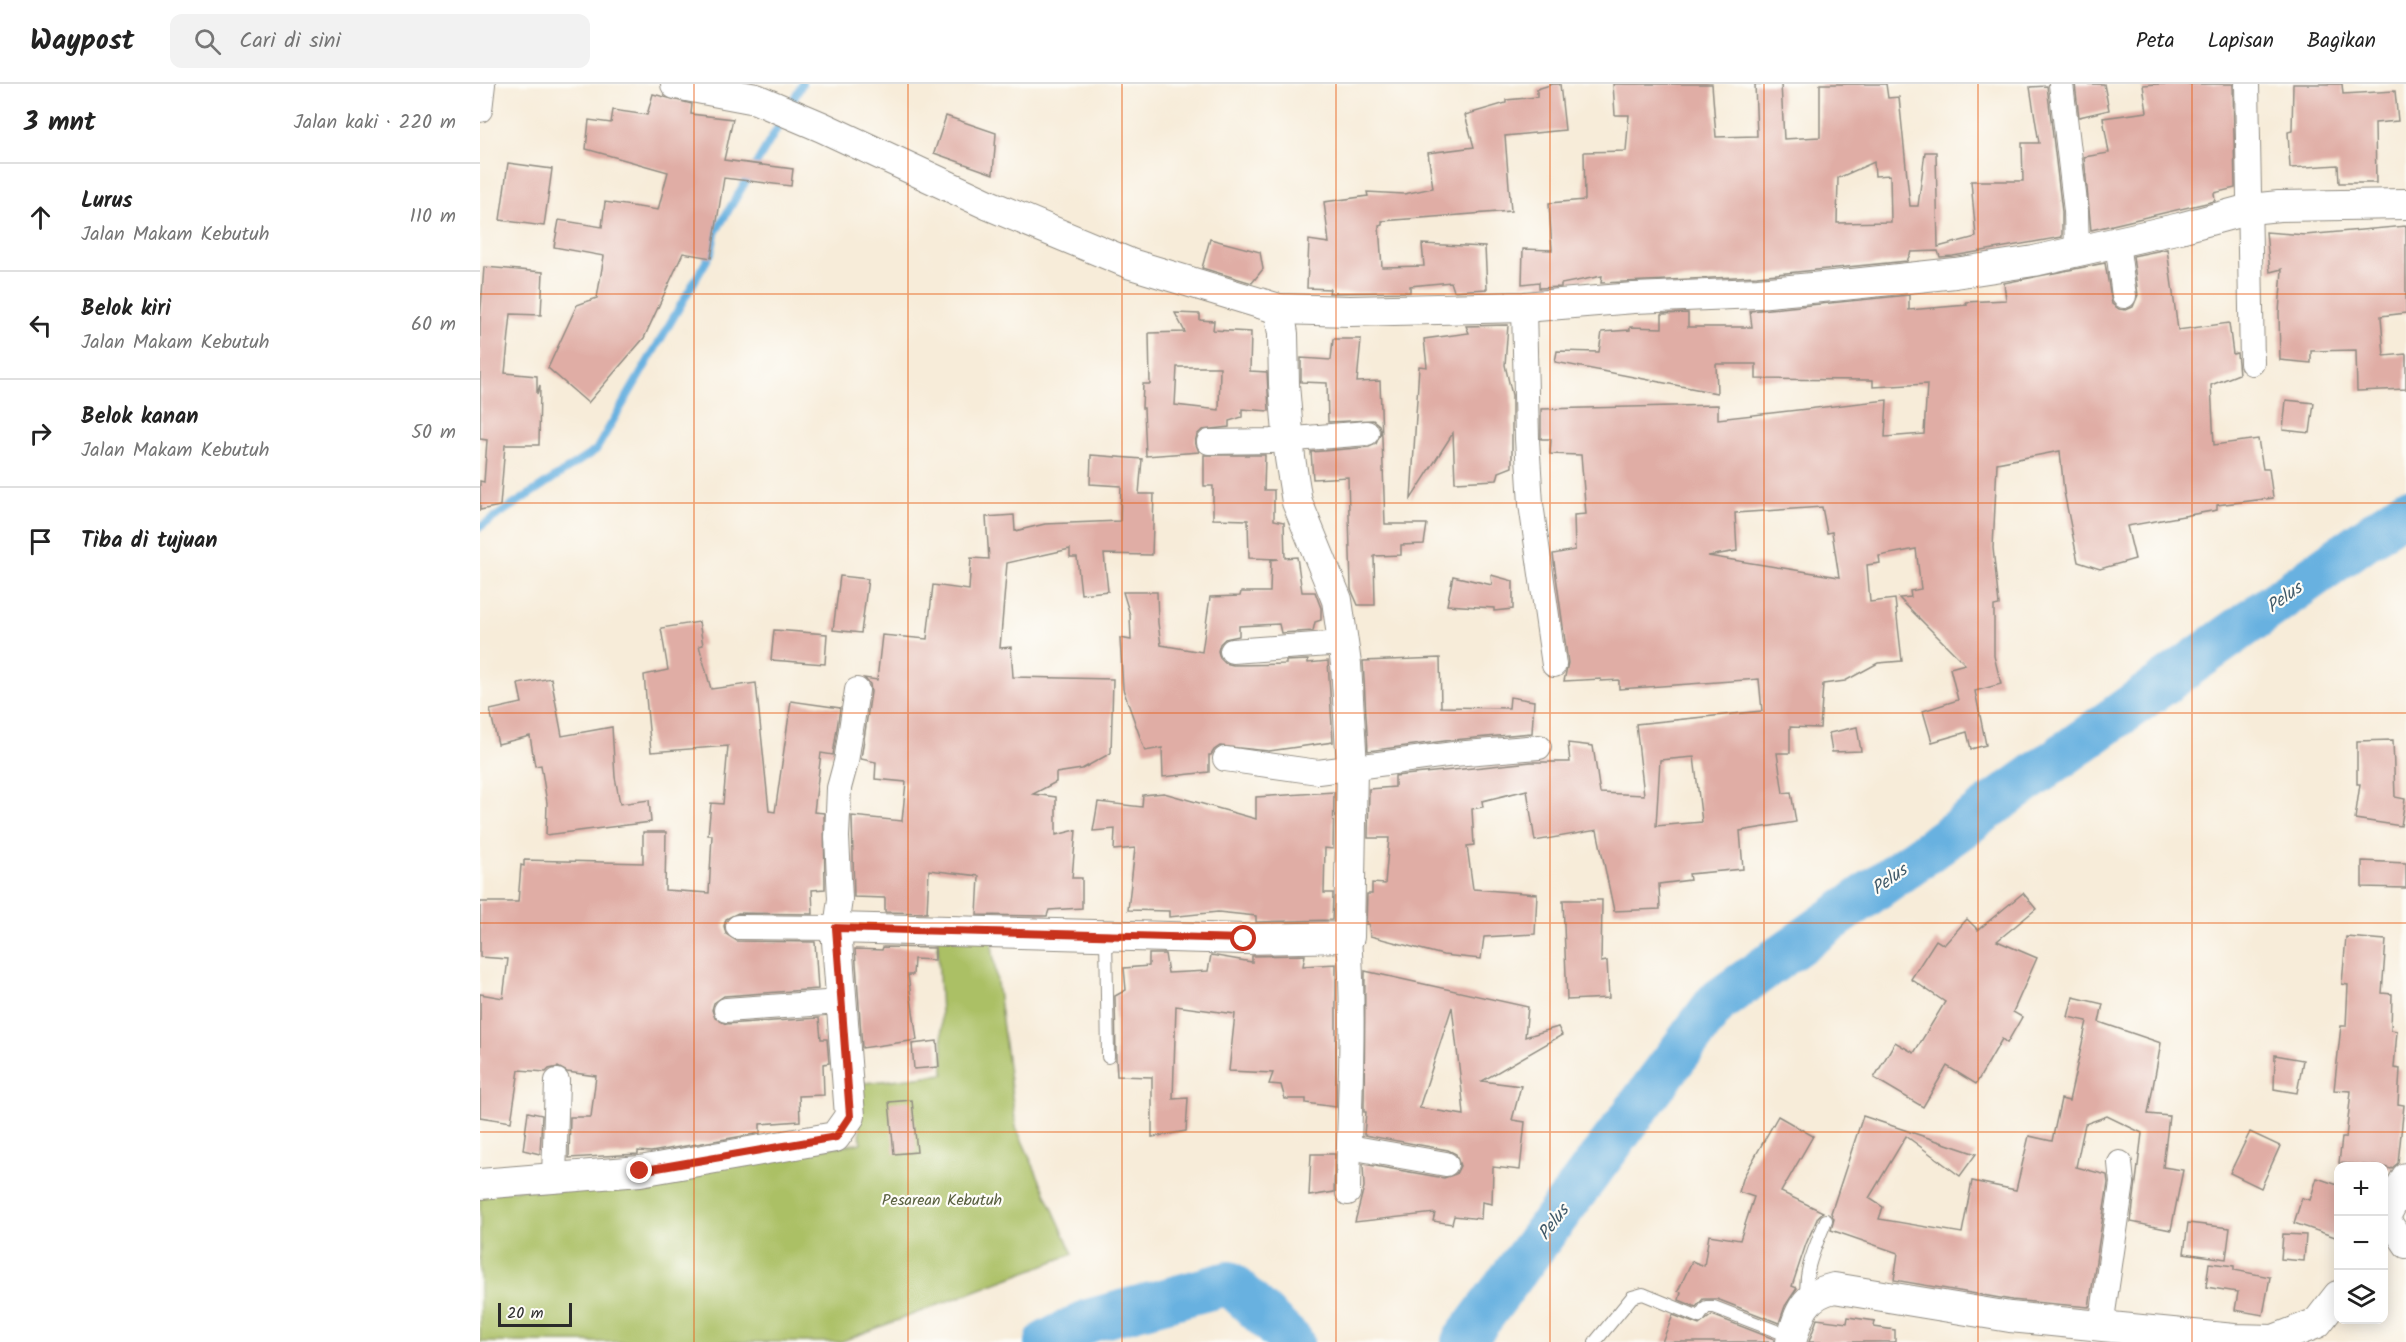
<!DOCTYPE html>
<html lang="id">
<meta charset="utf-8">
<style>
:root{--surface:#fff;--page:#f2f2f2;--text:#222;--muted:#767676;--line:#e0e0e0}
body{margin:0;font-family:Kalam,sans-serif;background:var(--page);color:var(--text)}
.controls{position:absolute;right:18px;bottom:18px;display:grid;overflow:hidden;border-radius:12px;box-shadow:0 3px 15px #0003}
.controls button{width:54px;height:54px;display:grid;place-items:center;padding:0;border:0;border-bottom:2px solid var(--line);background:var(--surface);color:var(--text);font:30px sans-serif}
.scale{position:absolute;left:18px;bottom:15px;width:74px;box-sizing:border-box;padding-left:6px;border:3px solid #2b2b2b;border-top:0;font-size:16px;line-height:21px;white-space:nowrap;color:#2b2b2b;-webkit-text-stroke:4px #fdfcf7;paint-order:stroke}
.stop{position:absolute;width:18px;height:18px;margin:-14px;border:4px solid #c8321e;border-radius:50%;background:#fff}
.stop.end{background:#c8321e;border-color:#fff;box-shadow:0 2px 6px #0008}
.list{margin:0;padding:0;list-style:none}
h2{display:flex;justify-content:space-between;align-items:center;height:78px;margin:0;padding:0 24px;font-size:26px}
h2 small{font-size:20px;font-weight:400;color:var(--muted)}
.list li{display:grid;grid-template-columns:39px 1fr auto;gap:18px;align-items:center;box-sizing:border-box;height:108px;padding:0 24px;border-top:2px solid var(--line)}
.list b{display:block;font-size:22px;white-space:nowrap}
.list p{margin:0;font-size:20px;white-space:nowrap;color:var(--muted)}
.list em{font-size:20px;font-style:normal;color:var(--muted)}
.icon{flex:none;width:33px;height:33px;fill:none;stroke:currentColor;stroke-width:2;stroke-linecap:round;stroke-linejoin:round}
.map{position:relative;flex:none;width:1926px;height:1258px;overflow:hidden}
header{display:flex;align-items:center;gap:36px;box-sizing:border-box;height:84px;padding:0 30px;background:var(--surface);border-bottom:2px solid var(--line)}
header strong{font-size:28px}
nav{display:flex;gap:33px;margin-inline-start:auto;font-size:21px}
.search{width:420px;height:54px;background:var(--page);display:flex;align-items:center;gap:15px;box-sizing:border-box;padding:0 21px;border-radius:12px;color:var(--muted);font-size:22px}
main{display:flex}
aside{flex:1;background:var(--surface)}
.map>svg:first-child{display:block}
.green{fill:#abc065;stroke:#6b7648;stroke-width:1.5}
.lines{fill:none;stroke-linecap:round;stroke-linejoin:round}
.stream{stroke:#68b1e0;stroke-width:8}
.river{stroke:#68b1e0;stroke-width:44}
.building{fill:#e0ada5;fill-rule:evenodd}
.service-casing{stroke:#918c82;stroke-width:14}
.minor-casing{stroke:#918c82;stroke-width:26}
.tertiary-casing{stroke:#918c82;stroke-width:32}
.service{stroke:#fff;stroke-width:12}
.minor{stroke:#fff;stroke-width:24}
.tertiary{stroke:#fff;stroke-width:30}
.route{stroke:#c8321e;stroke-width:8}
.grid{fill:none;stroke:#e8590c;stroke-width:1.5;stroke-opacity:0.55}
.labels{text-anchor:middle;stroke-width:4.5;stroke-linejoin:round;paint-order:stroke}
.park-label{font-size:16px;fill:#585f3f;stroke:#fdfcf7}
.water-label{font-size:18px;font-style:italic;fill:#405a6a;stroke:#fdfcf7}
</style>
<header>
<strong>Waypost</strong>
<div class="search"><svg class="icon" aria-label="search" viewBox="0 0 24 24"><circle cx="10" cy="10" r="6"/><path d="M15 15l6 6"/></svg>Cari di sini</div>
<nav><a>Peta</a><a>Lapisan</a><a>Bagikan</a></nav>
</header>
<main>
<aside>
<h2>3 mnt<small>Jalan kaki · 220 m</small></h2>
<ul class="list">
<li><svg class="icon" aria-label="ahead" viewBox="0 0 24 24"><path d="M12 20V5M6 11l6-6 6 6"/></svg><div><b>Lurus</b><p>Jalan Makam Kebutuh</p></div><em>110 m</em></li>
<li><svg class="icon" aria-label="left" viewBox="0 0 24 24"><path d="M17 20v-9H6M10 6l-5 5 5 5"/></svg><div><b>Belok kiri</b><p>Jalan Makam Kebutuh</p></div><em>60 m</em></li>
<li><svg class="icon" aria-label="right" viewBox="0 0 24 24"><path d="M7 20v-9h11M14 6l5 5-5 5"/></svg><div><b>Belok kanan</b><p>Jalan Makam Kebutuh</p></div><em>50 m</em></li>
<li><svg class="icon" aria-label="arrive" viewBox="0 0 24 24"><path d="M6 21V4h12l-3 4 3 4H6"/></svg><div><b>Tiba di tujuan</b></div></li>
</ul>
</aside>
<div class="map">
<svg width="1926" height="1258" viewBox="0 0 1926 1258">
<rect width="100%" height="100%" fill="#fdfcf7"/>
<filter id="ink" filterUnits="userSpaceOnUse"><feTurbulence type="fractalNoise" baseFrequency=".0167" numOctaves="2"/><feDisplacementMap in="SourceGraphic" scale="12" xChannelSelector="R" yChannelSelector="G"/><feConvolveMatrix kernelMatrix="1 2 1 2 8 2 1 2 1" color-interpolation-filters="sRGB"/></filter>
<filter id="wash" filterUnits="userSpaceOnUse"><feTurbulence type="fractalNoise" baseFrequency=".008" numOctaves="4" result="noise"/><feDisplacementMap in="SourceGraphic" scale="24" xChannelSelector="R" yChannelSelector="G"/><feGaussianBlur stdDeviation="1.35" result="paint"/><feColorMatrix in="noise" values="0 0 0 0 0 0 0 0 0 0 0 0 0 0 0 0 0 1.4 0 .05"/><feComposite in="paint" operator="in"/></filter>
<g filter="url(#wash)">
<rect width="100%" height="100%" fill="#f7ecd9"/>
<path class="green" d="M457,851L511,853L536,1043L593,1170L360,1258H0V1109L76,1102L381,1059L376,1000L464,990Z"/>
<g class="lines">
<g class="stream">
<path d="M310,22L322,0"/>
<path d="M0,443L116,366L231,169L235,149L304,33"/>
</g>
<g class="river">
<path d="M567,1258L608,1237L749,1199L812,1258"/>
<path d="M983,1258L1237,918L1926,426"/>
</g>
</g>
<g id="blocks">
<g class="building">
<path d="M1073,0H1080L1085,46L1025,52L1031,127L902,137V141L899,142L902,183L944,182L942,160L1005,163L1007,205L974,207L971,198L930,202V208L849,209L850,205L827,204L829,156L849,159L844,118L888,112L887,108L924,110L953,104L948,69L994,63L985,31L1026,19V16L1057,13V5Z"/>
<path d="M1133,0H1232L1236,53L1277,52L1275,0H1301L1304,55L1340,53V0H1406L1408,14L1419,13L1430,122H1438L1445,68H1456L1458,163L1496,153L1491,97H1543L1542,59H1559L1550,3L1567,2L1582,128V153L1473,172L1460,173L1458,167L1431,168L1427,177L1277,192L1121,199L1122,192L1081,200V203L1059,204V198L1042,200L1043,165L1072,166L1069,119L1105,116L1104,68L1146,67L1149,31H1135ZM1394,78L1395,92L1410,91L1411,138L1357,139L1358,94Z"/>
<path d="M1595,0H1624L1629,26L1599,33Z"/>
<path d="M1676,0H1753L1755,104L1734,109L1735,117L1611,146L1604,73L1629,69L1623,34L1667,28L1663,1Z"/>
<path d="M1813,0H1862L1863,10L1915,7L1918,37L1895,39L1896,99H1859L1858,81L1810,84L1808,48L1812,47Z"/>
<path d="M173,10L212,20L211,30L253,35L244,76L313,85L311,102L244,94L231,174L203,169L164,254L108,319L68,284L97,221L117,214L124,172L74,163L79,136L122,143L125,118L178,126L188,88L106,65L109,36L131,39L133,26L167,31Z"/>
<path d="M466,32L516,49L513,90L454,69Z"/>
<path d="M28,79L72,85L64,142L20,136Z"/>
<path d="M1926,142V229L1901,232L1904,272L1926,270V305L1877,307L1876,266L1831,267V279L1800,276L1799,229L1802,185L1790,188L1786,148L1825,151Z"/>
<path d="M730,155L780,168L783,185L772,199L722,184Z"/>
<path d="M1687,165L1698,246L1749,239L1753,270L1757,269L1759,290L1731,301L1734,361L1778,355L1783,385H1789L1793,414L1737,421V426L1647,442L1655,475L1620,485L1598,478L1584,408L1580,367L1517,379L1513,464L1519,521L1514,522V572L1521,600L1495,607L1506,661L1491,665L1487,648L1452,658L1443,627L1478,616L1470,584L1485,580L1419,514L1431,513L1430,507L1441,505L1436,465L1399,472L1400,479L1387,481L1390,518L1415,515L1422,577L1398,579L1365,597L1343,600L1340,644L1310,643V669H1297L1303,709L1311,708L1316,738L1260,747L1263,785L1209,790L1210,796L1179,800L1180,825L1134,827L1117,746L1055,757L1047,706L1002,717L1003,723L992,725L994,761L987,762L993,805L1057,810L1055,850L1004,853L1001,875L963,871L890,852L889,840H886L887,810H892V799L905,800L909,754H888L889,705L915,703V692L1051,678H1090L1088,659L1113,662L1120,709L1164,711L1156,640L1282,627L1279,595L1139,605V596L1121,597V595L1084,597L1088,579L1073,470L1095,466L1094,431L1106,430L1101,371L1070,370L1071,355H1061V325L1238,321V335L1407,316L1405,353L1444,350L1447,300L1393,303V296L1276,295V280H1236L1237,309L1075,278L1077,267L1119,268L1122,248L1150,246V243L1182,244V230L1208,229V243H1272L1270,227L1429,211V226L1487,221L1486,218L1526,216L1524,199L1625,179L1632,220L1639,225L1646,226L1653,223L1658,211L1653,172ZM1342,423L1347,449L1352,448L1359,493L1228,472L1257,467L1255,429ZM1214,673L1222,738L1176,742L1180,676Z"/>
<path d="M4,183L63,188L61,231L31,230L25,289L57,292V310L60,301L59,361H25L20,422L0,426V397L4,398L7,356L0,355V237Z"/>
<path d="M695,229L720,230V236L734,237L733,246L771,248L770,287L787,288L789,327L762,325V333L749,337V343L722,346L717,351L715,358L719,368L666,372L664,324H662L663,300H670L669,249L705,248ZM697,283H740L739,326L695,321Z"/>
<path d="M1028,241L1025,281L1032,311V383L1019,388L1017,396L975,398L973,349L931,415L939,282L947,283L944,255L989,249L986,242Z"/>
<path d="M853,255H881L877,298L900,297L905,440H947L944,460L921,461V471L894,472L895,521H878L871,505L868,393L833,395L831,368L889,363L896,360L901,348L899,341L893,336L848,338L847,299L821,298V274L851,276Z"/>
<path d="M1806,316L1834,319L1830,349L1803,346Z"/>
<path d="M611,371L662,375L659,410H674L672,471L624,470L628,507L601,510L597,473H590V465L527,479L520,564L531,563L533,593L633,595L631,669L602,685L576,689V698L553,710L576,713V751L596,746L592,794H602V824L569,826L567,832L497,831L499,792L449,786L447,829L405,828V814L374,813L372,732L422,737L426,698L395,695L396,678L381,675L391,608L390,600L384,594L397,596L402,551L447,555L453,501L489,506L491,474L509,475L506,433L534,431L535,447L565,440L640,437L641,402L610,400Z"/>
<path d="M724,371H785L784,406H794V436L804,438L805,474L817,473L822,508H835L841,524V536L835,538L833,547L801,549L799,540L759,542V552L745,555L740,560L738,567L740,574L745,579L753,581L806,580V577L828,576V579L848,577L853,658L789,667L740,662L734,666L731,671H729V688L683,693L682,664L665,667L643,605L640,554L651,556L650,531L643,508H677L678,539L681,561L722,568L730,513L760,512L761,508H790L791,476L798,475L769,474L768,436L733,435V402H724Z"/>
<path d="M1011,491L1033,497V525L1014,527V524L967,521L973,492L1012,501Z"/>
<path d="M360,492L388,495L381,549L353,546Z"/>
<path d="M219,538L223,561L219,562L231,605L276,599L289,727L295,728L311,617L360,624L353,671L341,669L334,728L344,729L345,805L332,806L333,830L258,829L246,835L244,842L246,850L257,857L335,858L338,905L244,912L234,919L232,926L235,934L246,940L339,934L341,955H347L349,979L343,980L344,1011L319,1012L320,1037L280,1040V1049L171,1068L158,1067V1070L89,1074L90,1033H111L116,992L87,988L78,983L69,985L66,988L39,986L31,1038L0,1033V910L23,914L28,875L0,873V818H38L41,781L44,782V776L163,779V748H186L185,806L229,809L232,751H228L231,719L243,720L248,662L171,668L164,591L188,586L181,544Z"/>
<path d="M294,546L347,550L345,580L291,576Z"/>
<path d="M960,574L961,623L1029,624L1030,613L1054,617L1052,649L972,656L888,667L883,577Z"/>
<path d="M71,594L82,652L132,643L135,693L140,720L169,716L171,738L66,751L67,719L61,681L55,682L50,652L18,660L10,626L42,619L38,600Z"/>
<path d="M1377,643L1381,667L1352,668L1349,649Z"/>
<path d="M1913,656L1915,713L1925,715L1921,742L1875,735L1880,700H1877V657Z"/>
<path d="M854,708L853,765L845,764L844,809H853L852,836L776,838V832L738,828L689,833V827L648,826L655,764L634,766L635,745L613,747L618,718L662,723L663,711L684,709L776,735V713Z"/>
<path d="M1882,777L1926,779V804L1882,803Z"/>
<path d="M1543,809L1556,825L1517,857L1557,874L1533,928L1542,933L1527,959L1522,955L1496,1000L1467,982L1443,1023L1394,994L1415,958L1434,969L1465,918L1431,895L1456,856L1464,861L1487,835L1498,846Z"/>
<path d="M1083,816H1122L1121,878L1127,877L1129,914L1087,916Z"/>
<path d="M1866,853L1906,856L1902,909L1912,910L1911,946L1917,947L1914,984L1920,985L1918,1020L1924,1021L1918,1079L1911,1085L1904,1083L1859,1079L1862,1054H1866L1871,1007L1854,1006L1861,942H1866L1868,901L1862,900Z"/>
<path d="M403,863L455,864V876L434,875L433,891H428L437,956L382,964L375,865L402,866Z"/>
<path d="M669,870H685L688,889L728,887L731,871L772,878V872L825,871L823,882L856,880V1023L826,1019V1015H805L801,1001L789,1000L793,989L749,987L755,930L696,922L693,1015L708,1014L706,1047L672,1053V993L637,992L636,975L635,912L646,906L644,884L669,882Z"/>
<path d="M885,887L1048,923L1045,953L1078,943L1082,951L1002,997L1041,1002L1032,1036L1045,1038L1040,1086L1013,1083L1012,1120L1002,1118L1001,1135L974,1132L972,1140L953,1137L955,1129L875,1138L884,1103L883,1080L964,1094L976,1090L980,1082L976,1070L968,1066L884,1051L886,1028H884ZM972,923L982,1008L984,1031L939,1024Z"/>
<path d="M1593,913L1623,920L1619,938L1681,959L1668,1030L1689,1032L1683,1083L1703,1086L1691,1146L1651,1138L1662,1049L1627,1032L1605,1040L1596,1083L1627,1091L1628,1099L1609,1223L1532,1216L1414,1196L1418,1169L1351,1146L1354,1135L1351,1129L1383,1032L1496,1070L1480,1092L1426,1052L1389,1114L1403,1123L1399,1135L1482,1149L1492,1097L1536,1106L1549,1052L1572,1057L1581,1015L1589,1017L1607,937L1588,933Z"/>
<path d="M457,957L459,983L434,985L432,960Z"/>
<path d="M1795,971L1823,976L1817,1009L1794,1005Z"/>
<path d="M432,1016L437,1068L414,1070L409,1018Z"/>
<path d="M48,1028L62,1031L60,1070L43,1066Z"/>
<path d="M1298,1032L1333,1052L1301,1108L1343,1128L1338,1133L1326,1160L1312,1202L1317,1204L1305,1222L1299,1239L1237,1215H1223L1216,1223L1199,1216L1201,1208L1198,1207L1212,1177L1224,1182L1229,1151L1260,1156L1274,1113L1259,1108L1264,1092Z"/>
<path d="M1770,1048L1800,1062L1781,1104L1750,1089Z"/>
<path d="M831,1070H855L854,1108L829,1112Z"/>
<path d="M1837,1094L1858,1101V1154L1814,1139L1822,1114L1830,1116Z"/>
<path d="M1708,1139L1750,1144L1746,1175L1704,1169Z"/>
<path d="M1803,1150L1826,1151L1824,1177L1801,1175Z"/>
<path d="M1729,1179L1754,1182V1186L1790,1193L1783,1231L1755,1226L1758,1208L1726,1203Z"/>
<path d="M1193,1231L1219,1241L1232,1231L1294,1255V1258H1182Z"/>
<path d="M1368,1233L1395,1237L1394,1243L1415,1246V1258H1329L1337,1235L1367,1239Z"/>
</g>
</g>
</g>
<g filter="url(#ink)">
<use href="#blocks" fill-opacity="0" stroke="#918c82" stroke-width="1.5"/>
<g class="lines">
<defs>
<g id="service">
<path d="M626,852L628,973"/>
<path d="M1327,1215C1323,1186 1336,1162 1346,1136"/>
<path d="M1115,1258L1152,1213L1163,1210L1219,1233L1226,1223H1234L1312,1253"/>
</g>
<g id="minor">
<path d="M1581,0L1596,127L1597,167"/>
<path d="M1767,0L1772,279"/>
<path d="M0,26L3,0"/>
<path d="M1637,158L1644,212"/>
<path d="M1044,223L1047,355L1051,420L1074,581"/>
<path d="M729,358L791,357L887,349"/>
<path d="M752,567L863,559"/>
<path d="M745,675L838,688L974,670L1059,663"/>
<path d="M258,843L356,844L360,815L357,753L359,704L366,678L377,606"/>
<path d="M246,926L360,918"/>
<path d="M869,1063L966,1080"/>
<path d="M74,1093L77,997"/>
<path d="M868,1109C869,1024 875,939 869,853"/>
<path d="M1905,1131L1926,1162"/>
<path d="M1621,1242L1642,1099L1640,1079"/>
</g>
<g id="tertiary">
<path d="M196,0L276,15L342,43L509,121L651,180L799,225L870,227L1044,223L1154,214L1278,209L1363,201L1475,189L1554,177L1700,144L1770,125L1799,122L1926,120"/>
<path d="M0,1100L160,1087L355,1053L370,1032L356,844L764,855L869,853L872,683L866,580L857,516L817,418L810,374L804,300L803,250L799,225"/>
<path d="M1904,1134L1926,1094"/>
<path d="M1311,1258C1319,1230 1323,1211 1354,1204L1530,1233L1754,1255L1794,1256L1837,1239L1858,1212"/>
</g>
</defs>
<use href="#service" class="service-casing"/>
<use href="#minor" class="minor-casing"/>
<use href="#tertiary" class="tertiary-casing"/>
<use href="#service" class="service"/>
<use href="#minor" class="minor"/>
<use href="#tertiary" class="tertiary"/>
</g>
</g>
<g class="lines" filter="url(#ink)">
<path class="route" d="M160,1087L356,1053L370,1032L356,844L764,855"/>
</g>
<path class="grid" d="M214,0V1258M428,0V1258M642,0V1258M856,0V1258M1070,0V1258M1284,0V1258M1498,0V1258M1712,0V1258M0,210H1926M0,419H1926M0,629H1926M0,839H1926M0,1048H1926"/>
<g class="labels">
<g class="park-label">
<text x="462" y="1121">Pesarean Kebutuh</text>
</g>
<g class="water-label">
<text transform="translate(1804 513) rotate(-36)" y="6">Pelus</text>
<text transform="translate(1409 795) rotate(-36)" y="6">Pelus</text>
<text transform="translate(1073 1138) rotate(-53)" y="6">Pelus</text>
</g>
</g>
</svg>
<div class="controls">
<button>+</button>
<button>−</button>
<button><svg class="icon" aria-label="layers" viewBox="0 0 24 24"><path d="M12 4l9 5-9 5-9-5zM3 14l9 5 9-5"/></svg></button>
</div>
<div class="scale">20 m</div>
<div class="stop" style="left:764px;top:855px"></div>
<div class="stop end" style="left:160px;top:1087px"></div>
</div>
</main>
